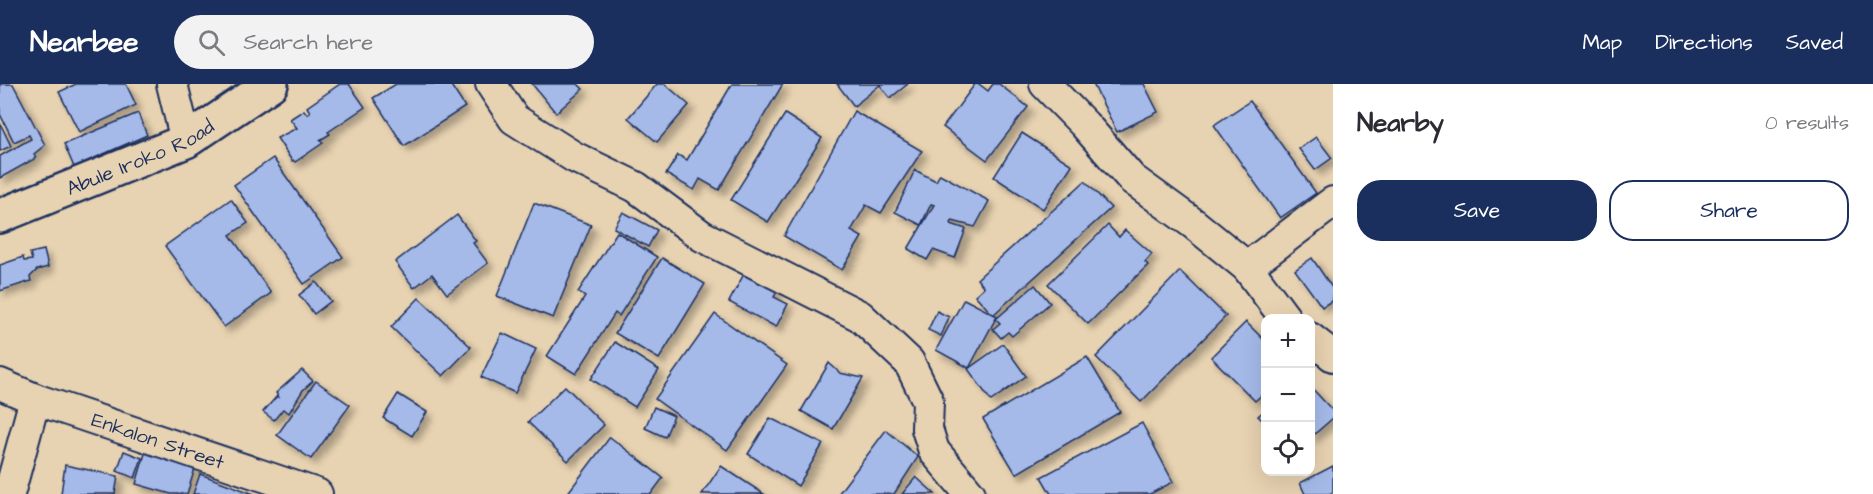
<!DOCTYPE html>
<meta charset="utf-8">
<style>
:root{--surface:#fff;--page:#f2f2f3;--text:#2b2b33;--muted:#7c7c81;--line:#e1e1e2;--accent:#1b2f5e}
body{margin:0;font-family:"Architects Daughter",sans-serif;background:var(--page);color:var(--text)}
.controls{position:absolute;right:18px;bottom:18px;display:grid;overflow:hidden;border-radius:12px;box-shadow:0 6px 24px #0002}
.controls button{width:54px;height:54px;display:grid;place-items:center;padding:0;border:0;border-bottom:2px solid var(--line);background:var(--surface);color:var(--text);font:30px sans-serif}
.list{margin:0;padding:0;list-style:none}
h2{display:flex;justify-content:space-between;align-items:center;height:78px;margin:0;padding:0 24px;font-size:26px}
h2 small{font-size:20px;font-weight:400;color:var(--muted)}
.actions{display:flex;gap:12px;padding:18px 24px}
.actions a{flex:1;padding:14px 0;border:2px solid var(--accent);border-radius:24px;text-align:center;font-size:21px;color:var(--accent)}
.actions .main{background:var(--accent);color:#fff}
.icon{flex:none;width:33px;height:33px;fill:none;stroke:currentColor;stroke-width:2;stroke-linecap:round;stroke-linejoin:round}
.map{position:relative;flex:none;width:1333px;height:410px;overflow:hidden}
header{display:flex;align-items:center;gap:36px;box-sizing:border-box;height:84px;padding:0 30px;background:var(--accent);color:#fff}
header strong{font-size:28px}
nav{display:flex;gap:33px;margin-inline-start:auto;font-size:21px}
.search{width:420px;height:54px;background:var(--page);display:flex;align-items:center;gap:15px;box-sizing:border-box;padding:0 21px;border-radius:33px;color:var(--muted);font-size:22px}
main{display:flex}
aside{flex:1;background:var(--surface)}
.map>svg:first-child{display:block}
.building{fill:#a5bae8;stroke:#1b2f5e;stroke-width:1.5;filter:url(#shadow)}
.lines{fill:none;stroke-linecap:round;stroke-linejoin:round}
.minor-casing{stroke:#1b2f5e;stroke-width:34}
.tertiary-casing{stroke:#1b2f5e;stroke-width:38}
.minor{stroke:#e7d2b1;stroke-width:30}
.tertiary{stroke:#e7d2b1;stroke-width:33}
.labels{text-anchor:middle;stroke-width:6;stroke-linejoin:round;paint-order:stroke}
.street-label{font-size:20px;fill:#1b2f5e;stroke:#e7d2b1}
</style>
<header>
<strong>Nearbee</strong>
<div class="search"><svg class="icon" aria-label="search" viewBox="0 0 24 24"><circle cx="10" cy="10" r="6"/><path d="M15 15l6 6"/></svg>Search here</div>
<nav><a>Map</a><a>Directions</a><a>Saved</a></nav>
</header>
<main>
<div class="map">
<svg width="1333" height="410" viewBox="0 0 1333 410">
<defs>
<filter id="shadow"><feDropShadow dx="5.5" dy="5.5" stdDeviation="3" flood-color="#0004"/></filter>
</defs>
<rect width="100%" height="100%" fill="#e7d2b1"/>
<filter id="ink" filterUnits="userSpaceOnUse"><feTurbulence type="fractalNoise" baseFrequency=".0167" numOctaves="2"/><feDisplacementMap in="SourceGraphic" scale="12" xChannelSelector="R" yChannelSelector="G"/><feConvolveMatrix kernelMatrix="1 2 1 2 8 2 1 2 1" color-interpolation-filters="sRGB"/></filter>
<g filter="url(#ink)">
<g class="building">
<path d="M0,0H13L45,61L34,70L36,74L0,94V72L31,55L29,51L14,58L0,30Z"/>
<path d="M76,0H126L136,21L79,48L59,8Z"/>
<path d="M340,0H349L365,23L328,48L330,50L320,56L323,59L295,78L293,76L292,77L277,54L297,44L290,35L304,26L307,30L310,28L307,23Z"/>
<path d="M396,0H450L465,23L404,62L373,14Z"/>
<path d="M532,0H578L583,5L556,29Z"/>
<path d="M657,0H665L689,21L657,58L628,34Z"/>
<path d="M732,0H783L719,106L700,95L694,106L666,90L678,71L687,76Z"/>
<path d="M837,0H908L890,14L880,1L854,22Z"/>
<path d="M975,0H979L988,7L993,0H999L1028,23L987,76L943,43Z"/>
<path d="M1093,0H1144L1158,28L1117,48Z"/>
<path d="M1250,17L1316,109L1280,134L1214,41Z"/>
<path d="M854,27L922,67L881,129L866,121L851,147L862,153L842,186L784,152Z"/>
<path d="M138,29L147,51L74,83L64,60Z"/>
<path d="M785,30L822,54L768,138L731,116Z"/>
<path d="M0,39L11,62L0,67Z"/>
<path d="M1022,49L1072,81L1043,125L994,93Z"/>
<path d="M1316,53L1332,74L1315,86L1299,65Z"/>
<path d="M273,74L343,173L304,200L234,101Z"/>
<path d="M915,86L936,97L940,90L989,117L975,143L952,137L951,140L966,145L955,174L933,166L927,176L908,165L934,121L931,120L921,141L895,128Z"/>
<path d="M1085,97L1111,124L993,231L975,211L984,203L977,195Z"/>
<path d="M231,115L248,139L230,151L271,209L224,243L165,162Z"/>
<path d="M534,119L591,141L553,234L497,212Z"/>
<path d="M623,128L657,146L648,163L614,144Z"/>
<path d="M457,131L476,157L473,159L488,179L447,210L432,190L414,204L395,178Z"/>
<path d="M1108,141L1119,153L1125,146L1152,170L1145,178L1148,181L1088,240L1048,200Z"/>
<path d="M617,148L657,173L619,232L615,229L576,290L547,272L585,213L578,208Z"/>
<path d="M44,166L48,183L37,186L30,193L31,197L0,207V181L23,173L24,177L32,176L30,169Z"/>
<path d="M662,174L705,200L659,275L615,249Z"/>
<path d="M1312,174L1333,205V216L1322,223L1295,186Z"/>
<path d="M1180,187L1226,232L1141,318L1096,273Z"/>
<path d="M744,190L778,206L774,213L788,220L776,243L729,218Z"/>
<path d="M316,198L331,217L314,230L299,211Z"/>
<path d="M1035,201L1050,219L1012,252L1008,248L1001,254L993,245L1000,239L996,235Z"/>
<path d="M419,214L471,263L443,292L391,243Z"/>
<path d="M964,215L997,232L969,284L936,266Z"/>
<path d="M937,227L949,233L941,252L928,246Z"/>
<path d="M715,230L787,281L727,366L655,315Z"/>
<path d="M1246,238L1266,258V307L1255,317L1211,273Z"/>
<path d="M502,249L536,265L515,309L481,293Z"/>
<path d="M615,258L659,286L635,323L591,295Z"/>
<path d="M1003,260L1026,292L991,317L968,285Z"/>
<path d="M1087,273L1120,328L1016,390L983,335Z"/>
<path d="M829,279L840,289L863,294L833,345L801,327Z"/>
<path d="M302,286L313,297L303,306L289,329L283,325L274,336L263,328L277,312L279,314L276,309Z"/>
<path d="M316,297L350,321L311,375L277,351Z"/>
<path d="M565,302L604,341L568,377L528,338Z"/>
<path d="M1310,302L1333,327V334L1310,354Z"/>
<path d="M398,310L427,328L412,352L383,334Z"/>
<path d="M654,323L674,332L665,353L645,344Z"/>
<path d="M1266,325V340L1258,332Z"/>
<path d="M770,334L823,360L798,402L748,370Z"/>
<path d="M1142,339L1173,398L1150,410H1051L1041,393Z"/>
<path d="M886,346L918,373L894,410H838Z"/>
<path d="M610,353L663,394L651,410H567Z"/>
<path d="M146,366L196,381L187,410H171L136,400Z"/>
<path d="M124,367L142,374L135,394L117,387Z"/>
<path d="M65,381L118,392L115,410H61Z"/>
<path d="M721,382L764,410H702Z"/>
<path d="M1333,382V408L1329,410H1305L1300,399Z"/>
<path d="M200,390L254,410H193Z"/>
<path d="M916,393L935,410H902Z"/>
</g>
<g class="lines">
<defs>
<g id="minor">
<path d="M172,0L186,57"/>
<path d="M491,0L514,35L574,73L636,103L702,152L860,232L909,278L928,317L927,345L934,367L970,410"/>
<path d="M1045,0L1085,41L1132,95L1194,140L1247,183L1285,234"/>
<path d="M1247,183L1333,118"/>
<path d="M1310,254L1333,272"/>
<path id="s1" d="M0,300L35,315L317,410"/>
<path d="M9,410L35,315"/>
</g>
<g id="tertiary">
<path id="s2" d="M0,132L186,57L271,0"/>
</g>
</defs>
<use href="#minor" class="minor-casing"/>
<use href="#tertiary" class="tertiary-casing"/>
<use href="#minor" class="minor"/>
<use href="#tertiary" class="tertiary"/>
</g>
</g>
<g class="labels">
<g class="street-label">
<text dy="7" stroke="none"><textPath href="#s2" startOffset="152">Abule Iroko Road</textPath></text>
<text dy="7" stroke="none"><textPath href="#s1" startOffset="168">Enkalon Street</textPath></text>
</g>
</g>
</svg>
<div class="controls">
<button>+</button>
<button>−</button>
<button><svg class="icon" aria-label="locate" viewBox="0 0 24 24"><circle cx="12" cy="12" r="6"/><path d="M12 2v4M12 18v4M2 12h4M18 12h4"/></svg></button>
</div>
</div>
<aside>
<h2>Nearby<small>0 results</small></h2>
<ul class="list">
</ul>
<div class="actions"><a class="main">Save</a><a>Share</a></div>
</aside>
</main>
